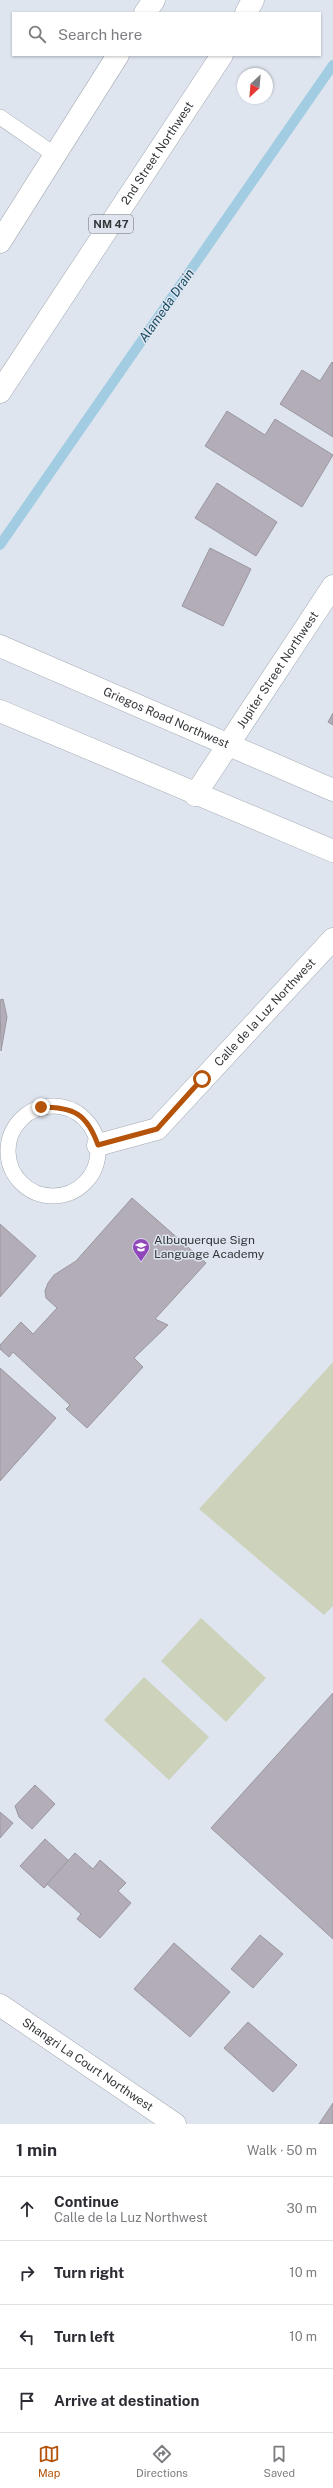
<!DOCTYPE html>
<meta charset="utf-8">
<style>
:root{--surface:#fff;--page:#f2f2f3;--text:#2b2b33;--muted:#7c7c81;--line:#e1e1e2;--accent:#b45309}
body{margin:0;font-family:"Public Sans",sans-serif;background:var(--page);color:var(--text)}
.compass{position:absolute;left:237px;top:68px;width:36px;height:36px;border-radius:50%;background:var(--surface);box-shadow:0 1px 3px #0004;rotate:206deg}
.stop{position:absolute;width:12px;height:12px;margin:-9px;border:3px solid #b45309;border-radius:50%;background:#fff}
.stop.end{background:#b45309;border-color:#fff;box-shadow:0 1px 4px #0008}
.list{margin:0;padding:0;list-style:none}
h2{display:flex;justify-content:space-between;align-items:center;height:52px;margin:0;padding:0 16px;font-size:17px}
h2 small{font-size:13px;font-weight:400;color:var(--muted)}
.list li{display:grid;grid-template-columns:26px 1fr auto;gap:12px;align-items:center;box-sizing:border-box;height:64px;padding:0 16px;border-top:1px solid var(--line)}
.list b{display:block;font-size:15px;white-space:nowrap}
.list p{margin:0;font-size:13px;white-space:nowrap;color:var(--muted)}
.list em{font-size:13px;font-style:normal;color:var(--muted)}
.icon{flex:none;width:22px;height:22px;fill:none;stroke:currentColor;stroke-width:2;stroke-linecap:round;stroke-linejoin:round}
.map{position:relative;flex:none;width:333px;height:2124px;overflow:hidden}
.search{position:absolute;background:var(--surface);box-shadow:0 1px 3px #0004;left:12px;right:12px;top:12px;height:44px;display:flex;align-items:center;gap:10px;box-sizing:border-box;padding:0 14px;border-radius:0px;color:var(--muted);font-size:15px}
.sheet{height:308px;background:var(--surface)}
nav{display:flex;justify-content:space-around;align-items:center;box-sizing:border-box;height:56px;border-top:1px solid var(--line);background:var(--surface);font-size:11px;color:var(--muted)}
nav a{display:grid;justify-items:center;gap:2px}
nav .on{color:var(--accent)}
.map>svg:first-child{display:block}
.green{fill:#ccd3ba}
.lines{fill:none;stroke-linecap:round;stroke-linejoin:round}
.stream{stroke:#a2cce2;stroke-width:10}
.building{fill:#b2adb7;stroke:#9b97a1}
.lane-casing{stroke:#a3aab2;stroke-width:16}
.street-casing{stroke:#a3aab2;stroke-width:23}
.secondary-casing{stroke:#a3aab2;stroke-width:23}
.primary-casing{stroke:#a3aab2;stroke-width:23}
.lane{stroke:#fff;stroke-width:15}
.street{stroke:#fff;stroke-width:22}
.secondary{stroke:#fff;stroke-width:22}
.primary{stroke:#fff;stroke-width:22}
.route{stroke:#b45309;stroke-width:5}
.labels{text-anchor:middle;stroke-width:3;stroke-linejoin:round;paint-order:stroke}
.shield{fill:#dee5ef;stroke:#666a70;stroke-width:1}
.shield-label{font-size:11px;font-weight:bold;fill:#333639}
.street-label{font-size:12px;fill:#333639;stroke:#dee5ef}
.poi-label{font-size:12px;fill:#333639;stroke:#dee5ef;text-anchor:start}
.water-label{font-size:13px;font-style:italic;fill:#144a61;stroke:#dee5ef}
</style>
<div class="map">
<svg width="333" height="2124" viewBox="0 0 333 2124">
<rect width="100%" height="100%" fill="#dee5ef"/>
<g class="green">
<path d="M333,1362V1606L324,1615L199,1509Z"/>
<path d="M201,1618L266,1678L226,1722L161,1661Z"/>
<path d="M144,1677L209,1737L169,1780L104,1720Z"/>
</g>
<g class="lines">
<path class="stream" d="M0,545L333,65"/>
</g>
<g class="building">
<path d="M332,362L333,363V437L280,404L302,370L320,381Z"/>
<path d="M227,411L265,435L275,419L333,455L302,507L205,446Z"/>
<path d="M217,483L277,522L256,556L195,518Z"/>
<path d="M210,548L251,569L223,626L182,606Z"/>
<path d="M333,713V725L328,722Z"/>
<path d="M3,999L7,1017L1,1051L0,1000Z"/>
<path d="M132,1198L206,1263L155,1319L168,1325L134,1358L143,1367L87,1428L66,1409L70,1405L13,1352L9,1357L0,1349V1345L21,1322L33,1334L57,1308L46,1298L45,1291L48,1283L54,1275L76,1261Z"/>
<path d="M0,1224L36,1256L0,1297Z"/>
<path d="M0,1368L56,1418L0,1481Z"/>
<path d="M333,1693V1939L211,1828Z"/>
<path d="M35,1785L55,1804L32,1829L19,1817L15,1806Z"/>
<path d="M0,1812L13,1823L0,1838Z"/>
<path d="M45,1839L69,1861L44,1888L20,1866Z"/>
<path d="M75,1853L93,1869L100,1860L126,1883L118,1891L131,1903L100,1938L77,1919L81,1914L47,1884Z"/>
<path d="M260,1935L283,1954L253,1988L231,1969Z"/>
<path d="M174,1943L230,1992L190,2037L134,1989Z"/>
<path d="M248,2022L297,2065L273,2092L224,2048Z"/>
<path d="M333,2103V2124H319Z"/>
</g>
<g class="lines">
<defs>
<g id="lane">
<path d="M0,117L55,155"/>
<circle cx="53" cy="1151" r="45"/>
</g>
<g id="street">
<path id="s1" d="M195,795L333,586"/>
<path id="s2" d="M98,1145L157,1129L333,939"/>
<path id="s3" d="M0,2005L175,2124"/>
</g>
<g id="secondary">
<path id="s4" d="M0,646L333,790"/>
<path d="M0,711L333,851"/>
</g>
<g id="primary">
<path d="M145,13L154,0"/>
<path d="M246,13L253,0"/>
<path d="M0,242L118,55"/>
<path id="s5" d="M0,392L222,55"/>
</g>
</defs>
<use href="#lane" class="lane-casing"/>
<use href="#street" class="street-casing"/>
<use href="#secondary" class="secondary-casing"/>
<use href="#primary" class="primary-casing"/>
<use href="#lane" class="lane"/>
<use href="#street" class="street"/>
<use href="#secondary" class="secondary"/>
<use href="#primary" class="primary"/>
</g>
<g class="lines">
<path class="route" d="M41,1107C74,1107 87,1114 98,1145L157,1129L202,1079"/>
</g>
<defs>
<symbol id="school-pin" viewBox="-11 -11 22 30"><path d="M0 17L-7.5 6A9.5 9.5 0 1 1 7.5 6Z" fill="#9047ba" stroke="#dee5ef"/><path d="M0-5L7-2L0 1L-7-2ZM-4 1L0 2.5L4 1V4Q0 6-4 4Z" fill="#fff"/></symbol>
</defs>
<g fill-rule="evenodd">
<use href="#school-pin" x="131" y="1237" width="20" height="27"/>
</g>
<g class="labels">
<rect class="shield" x="89" y="215" width="44" height="18" rx="3"/>
<g class="shield-label">
<text x="111" y="228">NM 47</text>
</g>
<g class="street-label">
<text dy="4" stroke="none"><textPath href="#s5" startOffset="286">2nd Street Northwest</textPath></text>
<text dy="4" stroke="none"><textPath href="#s1" startOffset="150">Jupiter Street Northwest</textPath></text>
<text dy="4" stroke="none"><textPath href="#s4" startOffset="181">Griegos Road Northwest</textPath></text>
<text dy="4" stroke="none"><textPath href="#s2" startOffset="220">Calle de la Luz Northwest</textPath></text>
<text dy="4" stroke="none"><textPath href="#s3" startOffset="106">Shangri La Court Northwest</textPath></text>
</g>
<g class="poi-label">
<text x="154" y="1244">Albuquerque Sign<tspan x="154" dy="14">Language Academy</tspan></text>
</g>
<g class="water-label">
<text transform="translate(166 305) rotate(-55)" y="5">Alameda Drain</text>
</g>
</g>
</svg>
<svg class="compass" viewBox="-18 -18 36 36"><path d="M0-13l5 13h-10z" fill="#e53935"/><path d="M0 13l5-13h-10z" fill="#7c7c81"/></svg>
<div class="stop" style="left:202px;top:1079px"></div>
<div class="stop end" style="left:41px;top:1107px"></div>
<div class="search"><svg class="icon" aria-label="search" viewBox="0 0 24 24"><circle cx="10" cy="10" r="6"/><path d="M15 15l6 6"/></svg>Search here</div>
</div>
<section class="sheet">
<h2>1 min<small>Walk · 50 m</small></h2>
<ul class="list">
<li><svg class="icon" aria-label="ahead" viewBox="0 0 24 24"><path d="M12 20V5M6 11l6-6 6 6"/></svg><div><b>Continue</b><p>Calle de la Luz Northwest</p></div><em>30 m</em></li>
<li><svg class="icon" aria-label="right" viewBox="0 0 24 24"><path d="M7 20v-9h11M14 6l5 5-5 5"/></svg><div><b>Turn right</b></div><em>10 m</em></li>
<li><svg class="icon" aria-label="left" viewBox="0 0 24 24"><path d="M17 20v-9H6M10 6l-5 5 5 5"/></svg><div><b>Turn left</b></div><em>10 m</em></li>
<li><svg class="icon" aria-label="arrive" viewBox="0 0 24 24"><path d="M6 21V4h12l-3 4 3 4H6"/></svg><div><b>Arrive at destination</b></div></li>
</ul>
</section>
<nav>
<a class="on"><svg class="icon" aria-label="map" viewBox="0 0 24 24"><path d="M3 6l6-2 6 2 6-2v14l-6 2-6-2-6 2zM9 4v14M15 6v14"/></svg>Map</a>
<a><svg class="icon" aria-label="directions" viewBox="0 0 24 24"><path d="M12 3l9 9-9 9-9-9zM9 14v-3h6M13 9l2 2-2 2"/></svg>Directions</a>
<a><svg class="icon" aria-label="saved" viewBox="0 0 24 24"><path d="M7 4h10v16l-5-4-5 4z"/></svg>Saved</a>
</nav>
